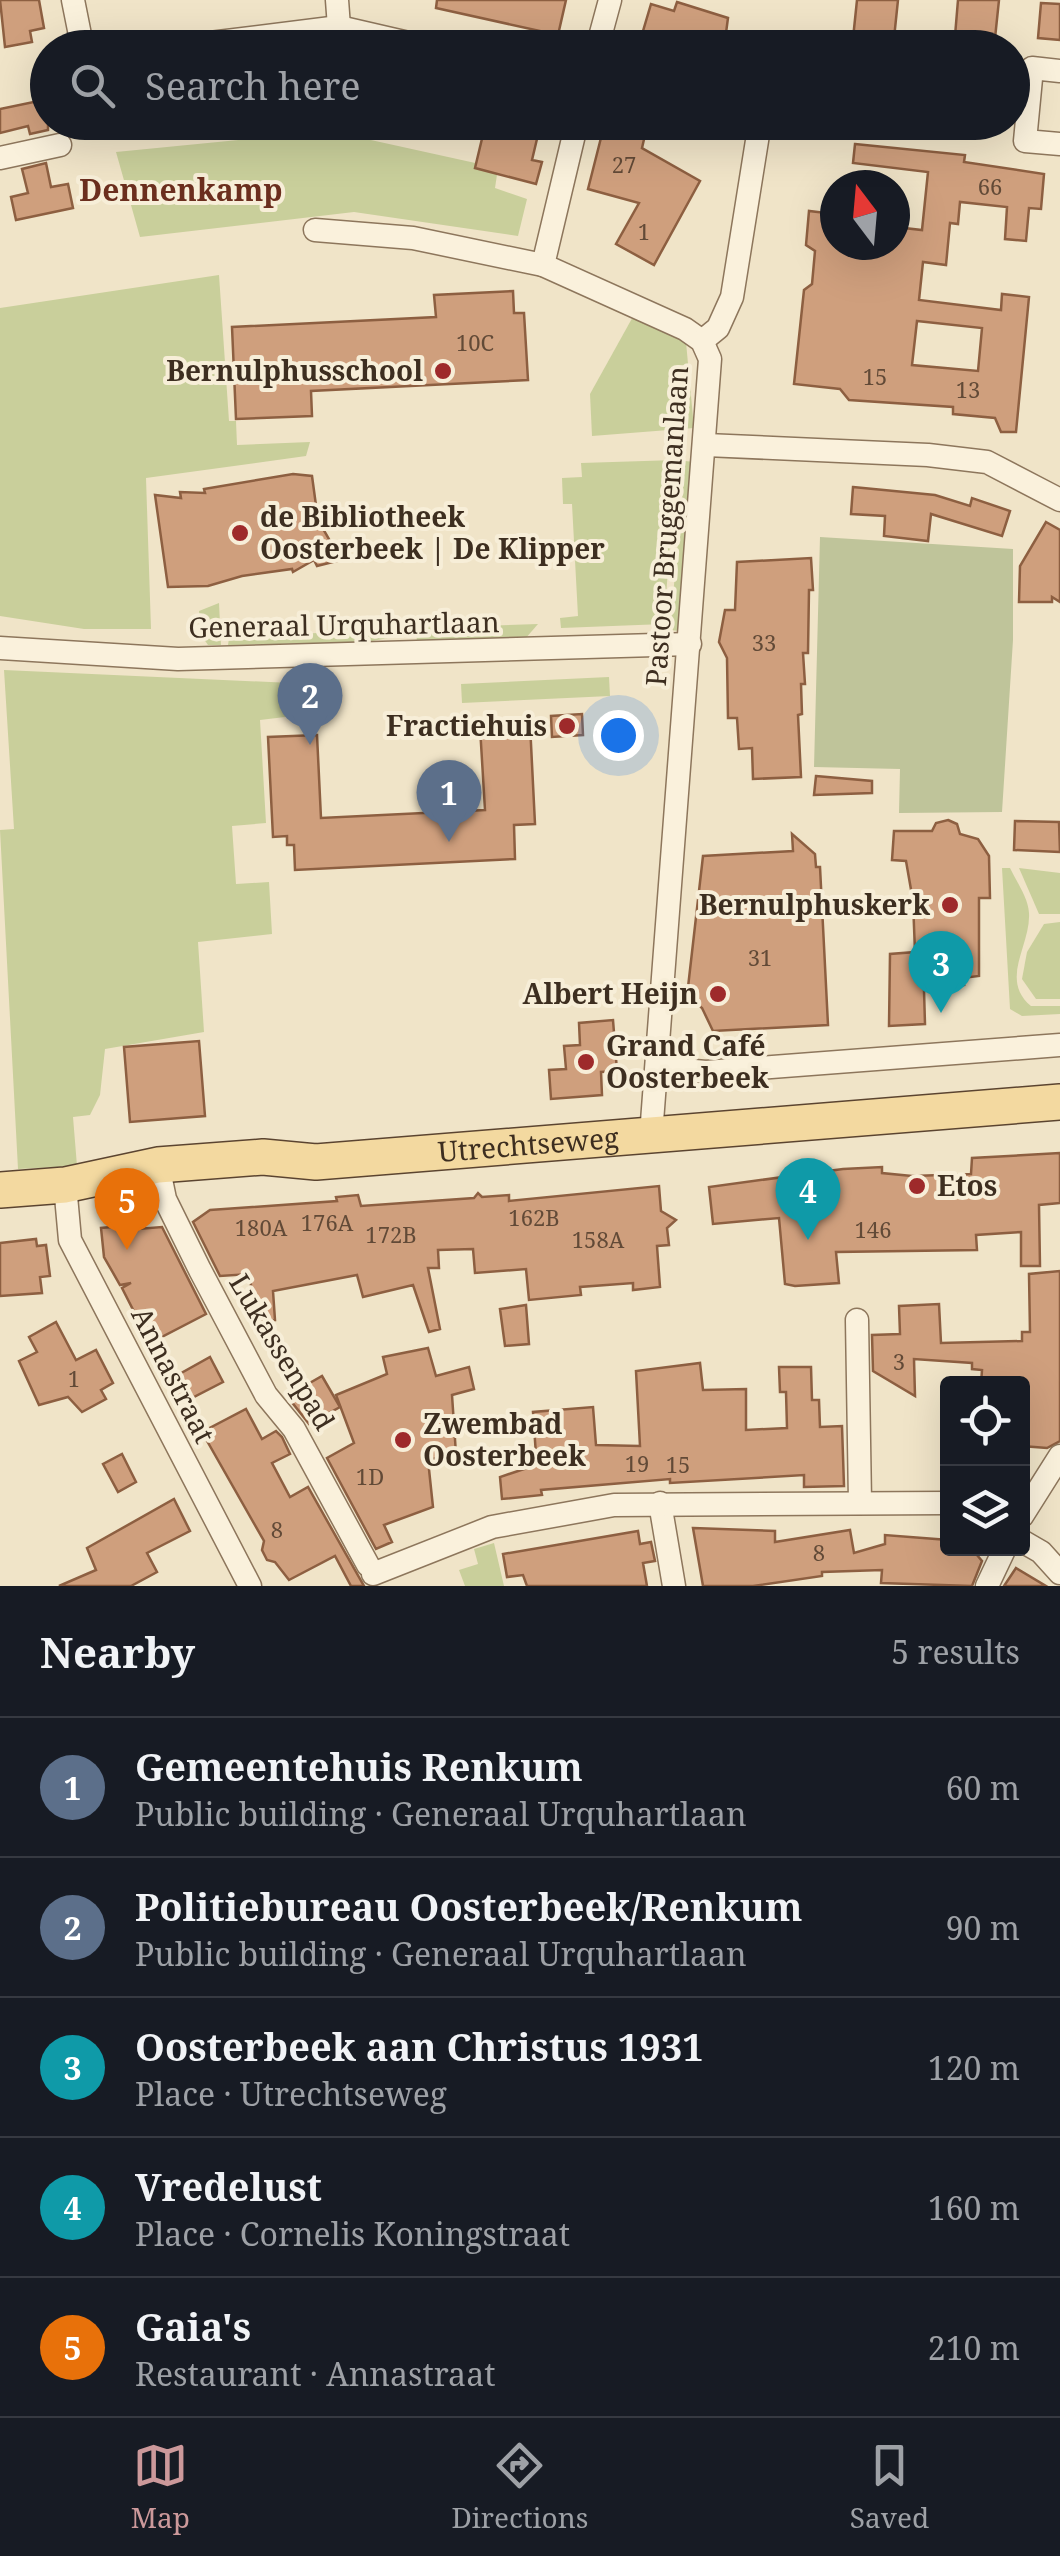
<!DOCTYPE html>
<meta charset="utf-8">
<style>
:root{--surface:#171b24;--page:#20242c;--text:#f1f3f6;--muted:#9ea1a6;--line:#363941;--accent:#cc999b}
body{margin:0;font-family:"Noto Serif",serif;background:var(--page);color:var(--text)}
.controls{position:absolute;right:30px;bottom:30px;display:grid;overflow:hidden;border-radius:10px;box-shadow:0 10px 40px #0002}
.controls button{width:90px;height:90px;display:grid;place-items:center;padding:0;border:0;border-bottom:2px solid var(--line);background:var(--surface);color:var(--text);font:50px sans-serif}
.compass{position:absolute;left:820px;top:170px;width:90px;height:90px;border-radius:50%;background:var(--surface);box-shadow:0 10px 40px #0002;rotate:344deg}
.you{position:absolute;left:618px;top:735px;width:35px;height:35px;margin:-25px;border:8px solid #fff;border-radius:50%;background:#1a73e8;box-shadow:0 0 0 15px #1a73e833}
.badge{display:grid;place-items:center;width:65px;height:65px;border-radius:50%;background:var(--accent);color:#fff;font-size:32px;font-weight:700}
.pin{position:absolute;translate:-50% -82px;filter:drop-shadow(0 2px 5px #0008)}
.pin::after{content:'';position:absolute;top:52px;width:35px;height:30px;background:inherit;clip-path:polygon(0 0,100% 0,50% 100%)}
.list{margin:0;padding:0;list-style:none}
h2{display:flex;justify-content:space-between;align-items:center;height:130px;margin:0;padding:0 40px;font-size:42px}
h2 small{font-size:32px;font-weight:400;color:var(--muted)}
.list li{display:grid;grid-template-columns:65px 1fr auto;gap:30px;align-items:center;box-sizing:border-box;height:140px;padding:0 40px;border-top:2px solid var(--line)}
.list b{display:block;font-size:38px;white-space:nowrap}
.list p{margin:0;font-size:32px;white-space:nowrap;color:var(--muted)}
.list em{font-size:32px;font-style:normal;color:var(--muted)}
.icon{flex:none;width:55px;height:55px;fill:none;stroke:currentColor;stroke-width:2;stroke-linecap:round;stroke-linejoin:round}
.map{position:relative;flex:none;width:1060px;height:1586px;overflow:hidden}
.search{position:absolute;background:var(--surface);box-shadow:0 10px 40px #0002;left:30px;right:30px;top:30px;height:110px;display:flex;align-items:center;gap:25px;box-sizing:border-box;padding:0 35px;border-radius:55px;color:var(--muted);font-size:38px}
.sheet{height:830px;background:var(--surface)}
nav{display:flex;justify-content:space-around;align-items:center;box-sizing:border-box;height:140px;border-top:2px solid var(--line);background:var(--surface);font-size:28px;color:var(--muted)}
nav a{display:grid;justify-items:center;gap:5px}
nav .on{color:var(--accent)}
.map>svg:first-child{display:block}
.green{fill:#c9cf9b}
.cemetery{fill:#bfc49a}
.building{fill:#cf9f7d;stroke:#8d5f41;stroke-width:2.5;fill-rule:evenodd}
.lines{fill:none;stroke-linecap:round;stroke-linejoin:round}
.minor-casing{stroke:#8d765c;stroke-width:25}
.primary-casing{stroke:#5b4430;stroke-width:38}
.minor{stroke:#faf1dc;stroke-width:22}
.primary{stroke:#f3d9a0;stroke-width:35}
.poi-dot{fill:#9e2a2b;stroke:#f7eed8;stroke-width:4}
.labels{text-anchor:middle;stroke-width:8;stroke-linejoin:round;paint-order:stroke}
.number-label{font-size:22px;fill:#624a37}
.poi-label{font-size:28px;font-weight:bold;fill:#3d2e20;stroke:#f7eed8;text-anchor:end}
.street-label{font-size:28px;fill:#3d2e20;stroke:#f7eed8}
.neighbourhood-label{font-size:30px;font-weight:bold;fill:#6b2e1e;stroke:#f7eed8}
</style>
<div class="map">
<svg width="1060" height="1586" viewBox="0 0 1060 1586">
<rect width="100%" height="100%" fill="#f0e4c8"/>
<g class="green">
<path d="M330,131L498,168L495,188L527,199L518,236L354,212L140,237L116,152Z"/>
<path d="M219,275L229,421H236L237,445L310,442L306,456L146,478L151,629H84L0,616V308Z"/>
<path d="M635,313L686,342L694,428L592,436L590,394Z"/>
<path d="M676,460L664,624L561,628L560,618L578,616L572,504H563L562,478L582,477L581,463Z"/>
<path d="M685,461L695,462L680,631L670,630Z"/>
<path d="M219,603L221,645H208L201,635L199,611Z"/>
<path d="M538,624L525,639L417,643L416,628Z"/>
<path d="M389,629L388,638L367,642L228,645L229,638Z"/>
<path d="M4,670L335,685V711L260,720L266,823L232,826L236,884L269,882L272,934L198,942L204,1032L105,1049L100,1095L90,1115L73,1117L77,1166L18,1169L0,830L14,829Z"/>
<path d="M609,677L610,696L462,703L461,684Z"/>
<path d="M1002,868H1010C1017,883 1028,897 1029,913C1031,946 999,979 1031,1006H1060V1014L1022,1016L1010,1009Z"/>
<path d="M1019,868L1060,873V914H1039Z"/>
<path d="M1060,922V999H1036L1022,979L1027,952L1044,924Z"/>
<path d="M494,1543L504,1586H465L459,1570L478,1564L474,1549Z"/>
</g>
<path class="cemetery" d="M820,537L1013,549V640L1002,812L899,813L900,769L814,767Z"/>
<g class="building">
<path d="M0,0H39L44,28L30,31L32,42L5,47Z"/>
<path d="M437,0H566L558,35L436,8Z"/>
<path d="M857,0H898L893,48H852Z"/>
<path d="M958,0H999L994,48H954Z"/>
<path d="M677,2L728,18L724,48H638L651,4L674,11Z"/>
<path d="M1041,3L1060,4V40L1038,38Z"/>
<path d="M48,99V130L30,134L28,126L0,133V109Z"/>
<path d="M486,122H541L532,160L542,162L536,184L475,168Z"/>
<path d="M610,122H648L642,148L700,181L654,265L616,244L639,203L588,189L604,126L608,128Z"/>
<path d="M855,144L965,155L964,162L1044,174L1041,209L1029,208L1026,241L1005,239L1007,207L960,202L958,224L950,223L946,265L923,262L919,300L1001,310L1002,294L1029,297L1016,432H1001L995,418L953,414V407L849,400L840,389L794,384L804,290L812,284L815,251L806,245L809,211L835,214V245H895V227L922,230L928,172L853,163ZM917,321L982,328L978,371L912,365Z"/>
<path d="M46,163L51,187L68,184L73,208L16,220L11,197L28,193L22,169Z"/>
<path d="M513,291L514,313H524L528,380L311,391L312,416L236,419L232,327L436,317L434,295Z"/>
<path d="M293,474L312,476L318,520L341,560L317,566L314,560L293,572L292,569L242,576L208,586L168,587L155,495L181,498L180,492L205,493L204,489Z"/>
<path d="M853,487L935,495L970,506L972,498L1010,511L1002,536L931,514L928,541L884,536L885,516L851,514Z"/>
<path d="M1046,522L1060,530V602L1052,597V602H1019L1020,566Z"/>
<path d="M811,558L813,590H809L808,653H803L805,684H801L802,714L798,715L801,777L753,779L752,748L739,749L737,718H728L727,658L719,642L725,610H735L737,562Z"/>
<path d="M582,714L583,735L552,737L551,716Z"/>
<path d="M530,724L535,824L514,825L515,859L295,870L294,845H287V836L273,837L268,737L317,735L321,818L485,810L480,727Z"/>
<path d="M816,776L872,781V793L814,795Z"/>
<path d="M948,820L957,824L960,834L978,839L989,856L990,898H979V976L962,978L964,985L924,990L925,1024L889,1026L890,954L915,952L913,901L906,861L892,860L894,831H932L936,823Z"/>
<path d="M1015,821L1059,822L1060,852L1014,850Z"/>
<path d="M792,834L815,854L816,867H820L828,1025L713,1031L702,1008L687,996L703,856L793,851Z"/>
<path d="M613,1020L617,1071L601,1072L602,1095L551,1099L549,1070L566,1069L564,1046L580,1045L579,1023Z"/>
<path d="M199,1041L205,1116L130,1122L124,1047Z"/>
<path d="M1060,1153V1203L1039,1205L1040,1266H1021V1232L976,1235L977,1250L836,1252L839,1283L795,1286L785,1284L779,1218L713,1224L709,1187L843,1169L882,1167V1173L912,1176L971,1174L972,1158Z"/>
<path d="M659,1186L661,1211L676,1220L667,1228L669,1245L657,1246L660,1287L633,1290V1283L580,1287L581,1295L529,1300L526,1269L475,1273L473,1249L438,1250L439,1268H428L440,1329L429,1332L413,1285L363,1297L357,1275L273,1291L275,1320L254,1322L250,1274L220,1276L193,1222L210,1210L337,1201L336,1197L358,1195L361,1206L474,1198L478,1193L482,1197L509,1195V1201Z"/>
<path d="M123,1226L125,1230L162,1227L206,1314L150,1343L122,1288L131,1283L120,1285L104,1257L101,1228Z"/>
<path d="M36,1239L37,1246L46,1245L50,1276L40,1277L42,1293L0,1296V1243Z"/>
<path d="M1060,1271V1441L1047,1448L1022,1446V1384H981L982,1370L972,1369V1363L914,1359L915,1396L873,1371L872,1335L900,1334L899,1306L939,1304L941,1343L1022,1341V1332H1030L1029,1274Z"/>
<path d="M526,1305L529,1344L505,1346L500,1309Z"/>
<path d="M56,1322L76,1360L96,1350L113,1383L101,1390L106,1399L82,1412L68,1397L39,1405L19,1361L37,1352L29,1337Z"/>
<path d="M428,1348L436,1376L469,1367L474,1389L452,1395L456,1454L428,1460L433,1507L384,1525L392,1542L376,1549L327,1458L354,1443L336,1395L387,1374L383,1357Z"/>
<path d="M210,1357L223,1382L186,1401L182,1394L176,1397L167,1381Z"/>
<path d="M700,1363L703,1390L746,1389V1430L787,1428L786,1392H780L779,1367H811L812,1400H819L820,1427L842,1426L844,1486L804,1487V1475L670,1483V1479L541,1490L542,1495L502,1499L500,1477L569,1454L536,1455L533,1412L593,1407L596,1445L640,1446L636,1371Z"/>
<path d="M322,1376L340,1407L309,1424L287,1396Z"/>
<path d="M246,1409L262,1439L276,1431L282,1437L290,1454L272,1463L290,1497L308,1487L364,1586H351L335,1556L289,1580L275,1562L267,1560L262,1550L264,1541L202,1432Z"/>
<path d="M122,1454L136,1482L118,1492L103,1464Z"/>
<path d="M174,1499L190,1531L147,1553L157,1572L131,1586H59L96,1570L87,1548Z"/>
<path d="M693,1528L775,1531V1542L850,1530L854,1553L885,1544V1535L948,1540V1548H971L982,1561L972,1586L881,1583L882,1570L822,1572V1576L753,1586H703Z"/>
<path d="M638,1531L640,1544L651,1542L655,1561L643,1563L647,1586H527L523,1575L507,1577L503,1554Z"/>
<path d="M1016,1568L1046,1586H1004Z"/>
</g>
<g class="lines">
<defs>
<g id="minor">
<path d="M73,0L81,40L89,48"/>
<path d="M337,0L339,27"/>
<path d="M169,48L339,27L430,48"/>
<path d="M597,48L610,0"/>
<path d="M1060,71L1032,68L1025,141L1060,144"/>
<path d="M577,122L543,265L685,329L702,341L710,359L651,1135"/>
<path d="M0,158L60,145"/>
<path d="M315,230L413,238L543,265"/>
<path d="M702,341L718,328L732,297L760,122"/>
<path d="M706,445L928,455L987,462L1060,500"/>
<path d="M0,648L178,659L690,644"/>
<path d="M656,1048L683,1070L706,1072L1060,1045"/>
<path d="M158,1165L165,1199L200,1270L266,1395L294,1429L368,1565"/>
<path d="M65,1185L70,1240L250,1586"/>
<path d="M857,1320L860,1502"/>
<path d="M660,1503L674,1586"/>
<path d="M1022,1516L1060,1456"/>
<path d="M1022,1541L1041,1552L1060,1573"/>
<path d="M373,1574L492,1527L614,1505L948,1503"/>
<path d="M987,1586L1005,1548"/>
</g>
<g id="primary">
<path id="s1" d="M0,1190L65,1185L158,1165L263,1157L316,1162L1060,1102"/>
</g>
</defs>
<use href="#minor" class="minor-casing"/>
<use href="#primary" class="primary-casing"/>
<use href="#minor" class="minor"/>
<use href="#primary" class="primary"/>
</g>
<g class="poi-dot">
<circle cx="443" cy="371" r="10"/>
<circle cx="240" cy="533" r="10"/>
<circle cx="567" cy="726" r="10"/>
<circle cx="950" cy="905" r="10"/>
<circle cx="718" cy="994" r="10"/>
<circle cx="586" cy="1062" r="10"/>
<circle cx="917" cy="1186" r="10"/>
<circle cx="403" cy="1440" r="10"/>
</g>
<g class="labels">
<g class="number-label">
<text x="624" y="173">27</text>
<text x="990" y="195">66</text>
<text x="644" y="240">1</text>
<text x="475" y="351">10C</text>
<text x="875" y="385">15</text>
<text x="968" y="398">13</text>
<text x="764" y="651">33</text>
<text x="760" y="966">31</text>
<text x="534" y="1226">162B</text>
<text x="327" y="1231">176A</text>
<text x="261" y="1236">180A</text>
<text x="873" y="1238">146</text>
<text x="391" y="1243">172B</text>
<text x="598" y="1248">158A</text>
<text x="899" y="1370">3</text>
<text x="74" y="1387">1</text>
<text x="637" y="1472">19</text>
<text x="678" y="1473">15</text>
<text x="370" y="1485">1D</text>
<text x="277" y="1538">8</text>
<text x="819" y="1561">8</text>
</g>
<g class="poi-label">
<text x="423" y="381">Bernulphusschool</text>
<text x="260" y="527" text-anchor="start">de Bibliotheek<tspan x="260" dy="32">Oosterbeek | De Klipper</tspan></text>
<text x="547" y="736">Fractiehuis</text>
<text x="930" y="915">Bernulphuskerk</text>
<text x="698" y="1004">Albert Heijn</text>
<text x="606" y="1056" text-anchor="start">Grand Café<tspan x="606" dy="32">Oosterbeek</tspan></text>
<text x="937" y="1196" text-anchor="start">Etos</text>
<text x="423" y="1434" text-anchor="start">Zwembad<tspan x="423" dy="32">Oosterbeek</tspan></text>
</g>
<g class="street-label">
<text transform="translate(667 526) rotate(-86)" y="10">Pastoor Bruggemanlaan</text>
<text transform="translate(344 625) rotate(-1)" y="10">Generaal Urquhartlaan</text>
<text dy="10" stroke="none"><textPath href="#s1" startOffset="532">Utrechtseweg</textPath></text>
<text transform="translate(282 1352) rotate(59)" y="10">Lukassenpad</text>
<text transform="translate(173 1375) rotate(63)" y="10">Annastraat</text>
</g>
<g class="neighbourhood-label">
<text x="181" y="201">Dennenkamp</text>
</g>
</g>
</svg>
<div class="controls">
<button><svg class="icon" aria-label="locate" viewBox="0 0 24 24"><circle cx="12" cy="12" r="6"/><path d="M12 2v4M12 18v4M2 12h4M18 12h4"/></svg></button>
<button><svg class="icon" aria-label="layers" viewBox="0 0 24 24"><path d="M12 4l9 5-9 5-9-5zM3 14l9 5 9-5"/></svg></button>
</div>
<svg class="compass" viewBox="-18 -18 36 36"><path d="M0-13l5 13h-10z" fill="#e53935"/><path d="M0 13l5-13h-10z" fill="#9ea1a6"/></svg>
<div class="you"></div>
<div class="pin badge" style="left:449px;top:842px;background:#5c6f8a">1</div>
<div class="pin badge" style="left:310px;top:745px;background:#5c6f8a">2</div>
<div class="pin badge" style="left:941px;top:1013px;background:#0f9aa8">3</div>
<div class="pin badge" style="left:808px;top:1240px;background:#0f9aa8">4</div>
<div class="pin badge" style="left:127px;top:1250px;background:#e8710a">5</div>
<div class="search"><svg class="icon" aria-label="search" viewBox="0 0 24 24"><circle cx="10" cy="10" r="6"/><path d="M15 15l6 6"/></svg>Search here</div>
</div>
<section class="sheet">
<h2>Nearby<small>5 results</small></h2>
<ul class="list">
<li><span class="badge" style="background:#5c6f8a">1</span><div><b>Gemeentehuis Renkum</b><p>Public building · Generaal Urquhartlaan</p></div><em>60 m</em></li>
<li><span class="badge" style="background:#5c6f8a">2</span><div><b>Politiebureau Oosterbeek/Renkum</b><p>Public building · Generaal Urquhartlaan</p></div><em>90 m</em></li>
<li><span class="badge" style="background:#0f9aa8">3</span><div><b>Oosterbeek aan Christus 1931</b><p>Place · Utrechtseweg</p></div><em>120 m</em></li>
<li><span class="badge" style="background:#0f9aa8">4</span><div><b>Vredelust</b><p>Place · Cornelis Koningstraat</p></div><em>160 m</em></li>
<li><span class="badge" style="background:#e8710a">5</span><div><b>Gaia's</b><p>Restaurant · Annastraat</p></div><em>210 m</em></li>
</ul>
</section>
<nav>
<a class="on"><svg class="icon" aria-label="map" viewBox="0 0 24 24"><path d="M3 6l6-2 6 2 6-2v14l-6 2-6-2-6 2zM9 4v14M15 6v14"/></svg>Map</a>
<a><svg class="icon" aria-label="directions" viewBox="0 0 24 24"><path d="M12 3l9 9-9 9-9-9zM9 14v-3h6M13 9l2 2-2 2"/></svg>Directions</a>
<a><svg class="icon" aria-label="saved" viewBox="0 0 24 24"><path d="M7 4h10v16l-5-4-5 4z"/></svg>Saved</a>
</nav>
